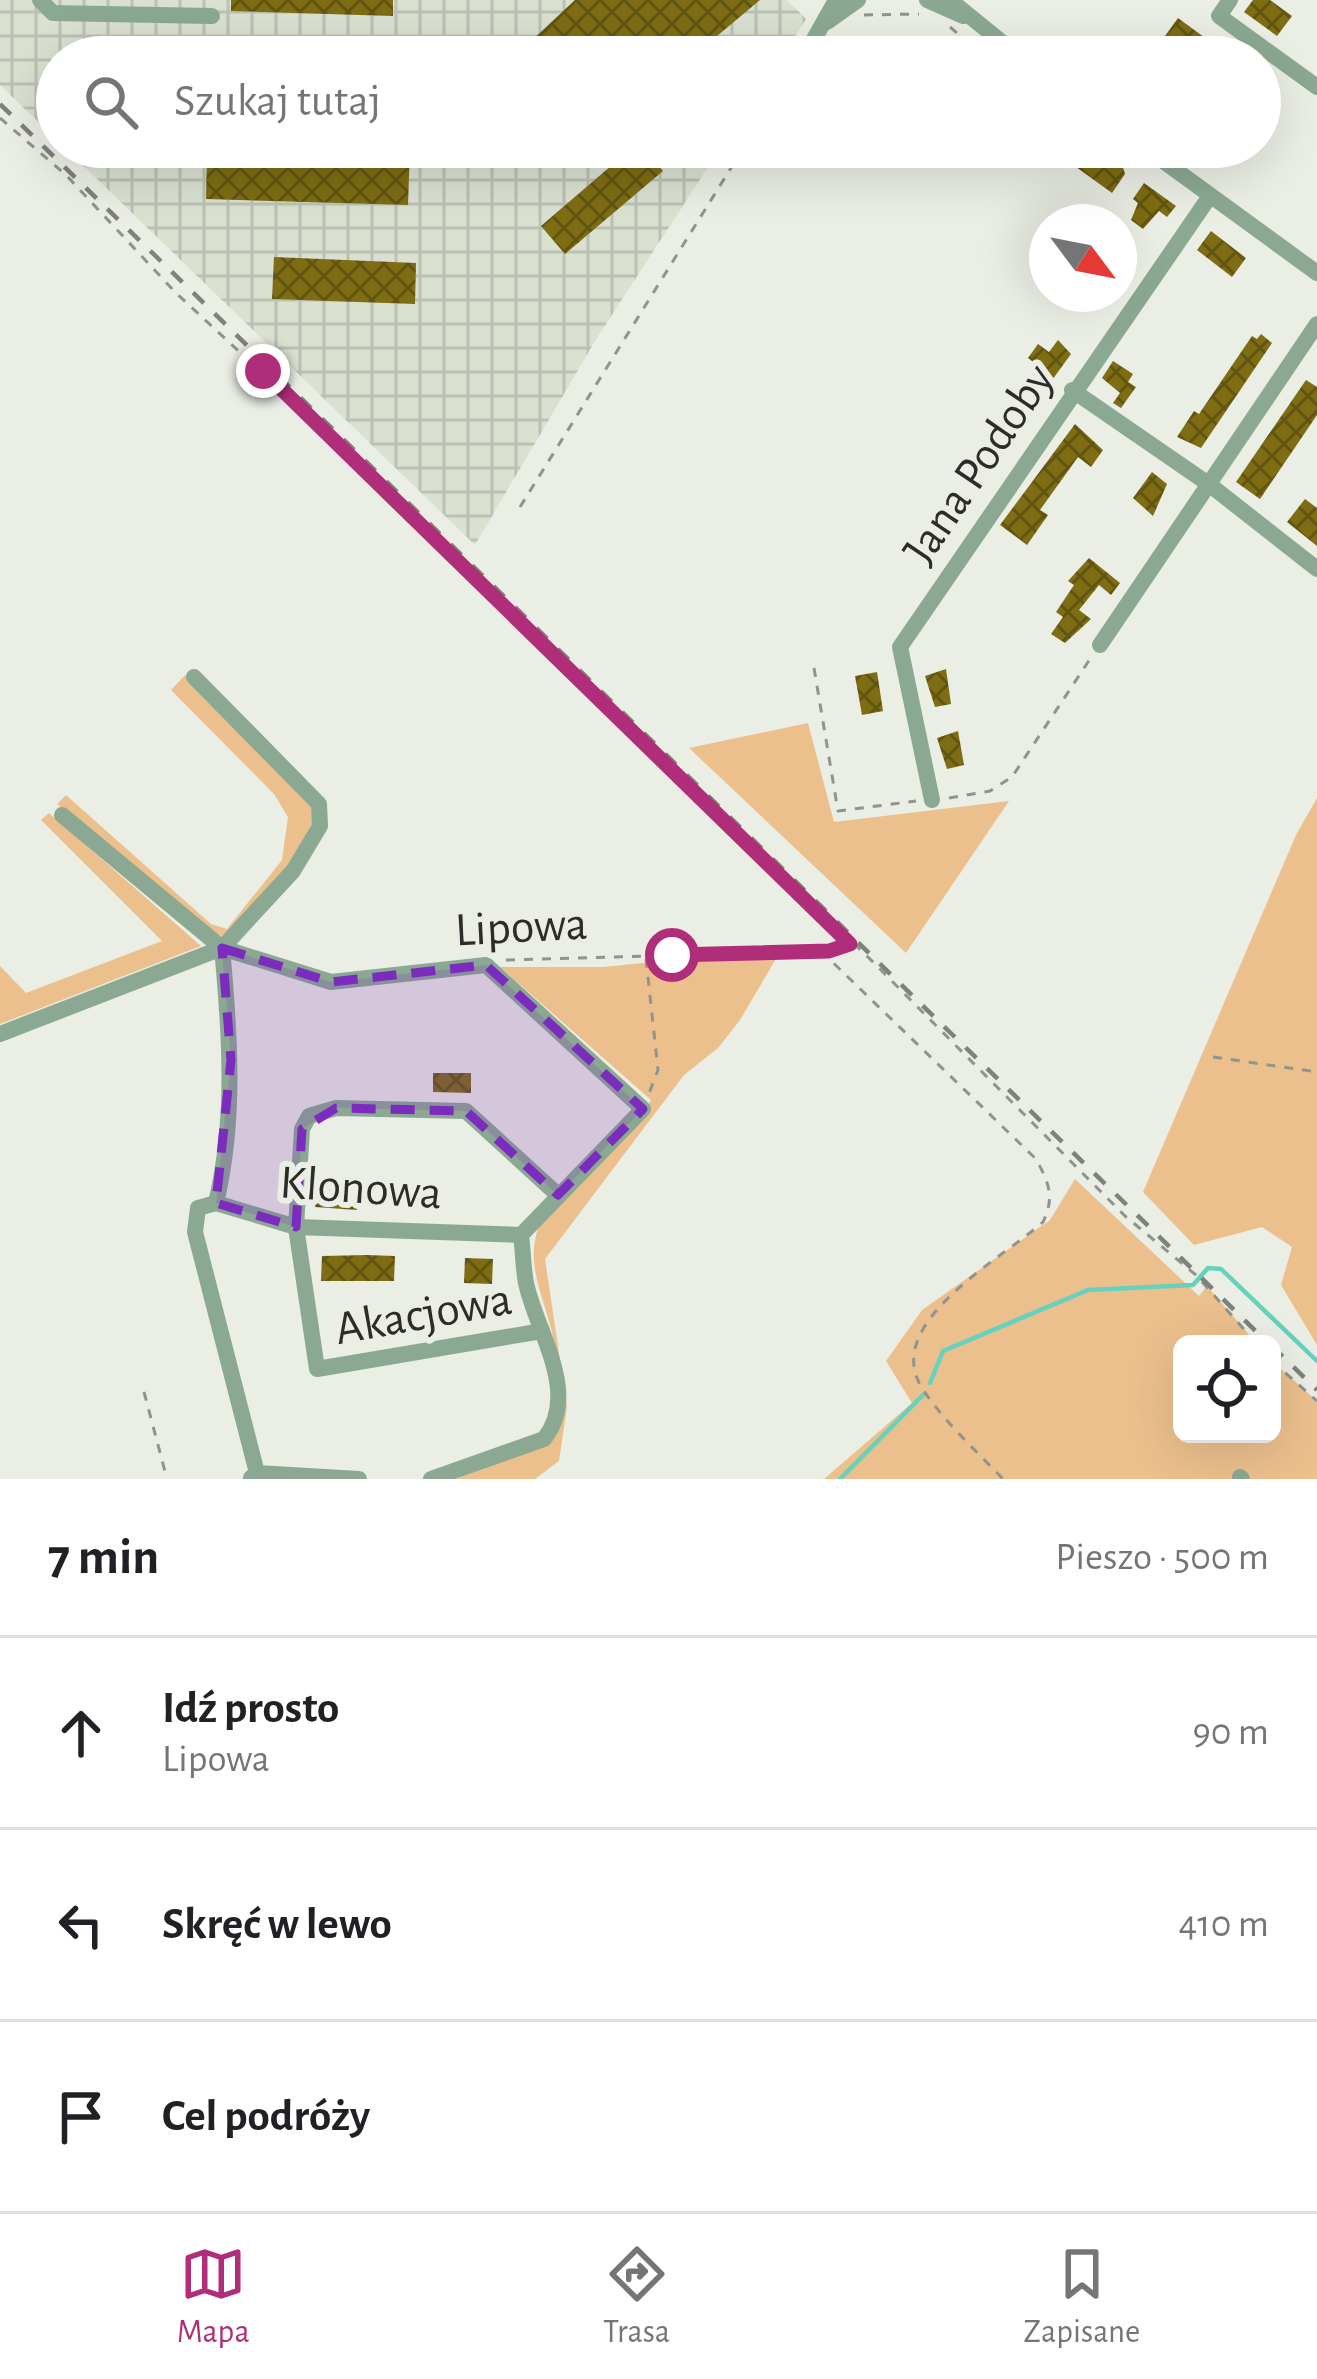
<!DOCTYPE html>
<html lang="pl">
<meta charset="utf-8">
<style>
:root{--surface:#fff;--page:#f6f6f6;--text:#202124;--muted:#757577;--line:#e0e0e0;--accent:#b02e79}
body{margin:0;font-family:"Alegreya Sans",sans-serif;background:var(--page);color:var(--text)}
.controls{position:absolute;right:36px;bottom:36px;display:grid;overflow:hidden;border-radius:18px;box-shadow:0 12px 48px #0002}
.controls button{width:108px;height:108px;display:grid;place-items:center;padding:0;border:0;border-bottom:3px solid var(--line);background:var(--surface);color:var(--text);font:60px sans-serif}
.compass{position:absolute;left:1029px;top:204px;width:108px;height:108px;border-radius:50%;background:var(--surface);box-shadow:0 12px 48px #0002;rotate:122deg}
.stop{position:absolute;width:36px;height:36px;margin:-27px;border:9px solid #b02e79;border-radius:50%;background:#fff}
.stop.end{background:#b02e79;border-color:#fff;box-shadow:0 3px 12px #0008}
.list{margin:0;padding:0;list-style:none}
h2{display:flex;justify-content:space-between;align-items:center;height:156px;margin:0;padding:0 48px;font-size:51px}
h2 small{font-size:39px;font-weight:400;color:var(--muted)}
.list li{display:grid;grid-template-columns:78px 1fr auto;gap:36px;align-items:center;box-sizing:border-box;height:192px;padding:0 48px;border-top:3px solid var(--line)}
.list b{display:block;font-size:45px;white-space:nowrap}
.list p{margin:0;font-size:39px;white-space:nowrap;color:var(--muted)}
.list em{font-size:39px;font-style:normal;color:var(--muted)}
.icon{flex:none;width:66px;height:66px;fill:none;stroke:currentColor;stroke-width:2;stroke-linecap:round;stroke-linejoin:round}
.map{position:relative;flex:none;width:1317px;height:1479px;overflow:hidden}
.search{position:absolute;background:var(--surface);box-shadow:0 12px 48px #0002;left:36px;right:36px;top:36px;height:132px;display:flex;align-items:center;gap:30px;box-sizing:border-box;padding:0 42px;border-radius:66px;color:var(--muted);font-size:45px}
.sheet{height:732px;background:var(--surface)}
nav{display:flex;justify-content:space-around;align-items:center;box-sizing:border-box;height:168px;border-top:3px solid var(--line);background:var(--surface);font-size:33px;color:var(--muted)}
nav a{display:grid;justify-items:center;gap:6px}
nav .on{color:var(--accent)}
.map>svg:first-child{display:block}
.industrial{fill:url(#industrial-grid)}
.green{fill:#ecc08d}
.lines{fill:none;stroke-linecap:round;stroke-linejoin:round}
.stream{stroke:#66d1bd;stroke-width:4.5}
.building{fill:url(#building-cross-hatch)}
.path{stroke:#91948d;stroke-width:3;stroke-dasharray:9 9;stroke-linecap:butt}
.minor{stroke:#8ba992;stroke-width:16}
.rail{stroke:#7f817b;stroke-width:4.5;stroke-dasharray:15 15;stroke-linecap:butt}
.route{stroke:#b02e79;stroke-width:15}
.marked{fill:#7b2cbf;fill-opacity:0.2;stroke:#7b2cbf;stroke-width:9;stroke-dasharray:24 15;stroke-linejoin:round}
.labels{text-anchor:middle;stroke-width:12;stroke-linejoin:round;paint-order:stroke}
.street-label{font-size:48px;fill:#2c2d2a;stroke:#eaeee4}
</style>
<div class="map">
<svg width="1317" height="1479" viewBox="0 0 1317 1479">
<defs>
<pattern id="industrial-grid" width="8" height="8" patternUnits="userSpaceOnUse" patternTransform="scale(3)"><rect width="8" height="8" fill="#dae1d1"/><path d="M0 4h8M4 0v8" fill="none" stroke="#bbc1b4"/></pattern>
<pattern id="building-cross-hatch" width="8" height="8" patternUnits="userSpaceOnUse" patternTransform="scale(3)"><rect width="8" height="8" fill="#7e6d13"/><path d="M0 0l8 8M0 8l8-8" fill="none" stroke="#625512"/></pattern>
</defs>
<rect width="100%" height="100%" fill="#eaeee4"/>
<g class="industrial">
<path d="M0,0H787L806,19L782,57H57V140L0,85Z"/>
<path d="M64,147H721L595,341L475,545Z"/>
</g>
<g class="green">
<path d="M185,675L309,799L315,819L282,874L222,936L208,932L57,804L66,795L211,924L227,929L282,860L288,817L274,794L171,690Z"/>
<path d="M808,723L834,822L1009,801L906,953L689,748Z"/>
<path d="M1317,798V1345L1281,1285L1292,1247L1262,1227L1194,1245L1143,1192L1296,835Z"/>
<path d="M49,813L201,946L0,1024V966L26,993L162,941L41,820Z"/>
<path d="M699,957H777L740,1020L718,1048L684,1075L545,1259L567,1407L559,1461L535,1479H456L548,1443C550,1415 556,1386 555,1358C555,1310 519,1271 541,1221L636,1124L651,1100L500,967H604Z"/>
<path d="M1075,1179L1199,1296L1207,1286L1257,1344H1182V1434H1272V1361L1317,1401V1479H824L912,1403L886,1361L922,1310L1050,1220Z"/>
</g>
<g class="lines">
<g class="stream">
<path d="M930,1383L943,1351L1088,1290L1193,1285L1208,1268L1221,1269L1317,1361"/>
<path d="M840,1479L923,1395"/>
</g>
</g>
<g class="building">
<path d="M231,0H393V16L231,11Z"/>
<path d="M575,0H760L692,57H514Z"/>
<path d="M1253,0H1270L1292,16L1277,36L1244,12Z"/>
<path d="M1178,18L1208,40L1196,57H1179L1160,43Z"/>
<path d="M207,147H410L408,205L206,199Z"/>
<path d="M633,147H643L663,171L565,254L541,226Z"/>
<path d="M1074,147H1095L1123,167L1125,174L1112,193L1065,159Z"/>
<path d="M1144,183L1176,206L1167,217L1159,211L1143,229L1131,220L1138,203L1133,199Z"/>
<path d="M1211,231L1246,258L1232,277L1197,250Z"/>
<path d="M274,257L416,263L415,304L272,299Z"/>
<path d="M1261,334L1272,343L1201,448L1177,437L1194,411L1199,414L1252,336L1257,339Z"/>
<path d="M1058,340L1071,354L1047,387L1034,377L1041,368L1028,358L1038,344L1049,352Z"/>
<path d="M1113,361L1133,374L1128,382L1136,387L1121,408L1113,403L1120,393L1102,378Z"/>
<path d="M1306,380L1317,387V415L1260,499L1236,482Z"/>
<path d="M1075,424L1103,450L1091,467L1078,457L1040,510L1048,515L1027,545L1000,525Z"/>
<path d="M1152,472L1167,484L1153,516L1133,498Z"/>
<path d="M1305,499L1317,508V546L1287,522Z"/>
<path d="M1089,558L1120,583L1111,595L1099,585L1079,610L1091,619L1065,643L1051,634L1063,617L1056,612L1074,585L1068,581Z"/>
<path d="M946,669L951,704L935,707L925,676Z"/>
<path d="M877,672L883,711L862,715L855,676Z"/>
<path d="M958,731L964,765L947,769L937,738Z"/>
<path d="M433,1073H471V1093L433,1092Z"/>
<path d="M316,1186H348V1192H357V1210L315,1207Z"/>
<path d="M367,1255L395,1256L394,1281H321L322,1256Z"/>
<path d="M465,1258L493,1259L492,1284L464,1283Z"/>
</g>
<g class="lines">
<g class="path">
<path d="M864,15L919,14"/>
<path d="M950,27L985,57"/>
<path d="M0,118L66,175L175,292L401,502L503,609L869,958L1125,1216L1196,1275L1257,1344"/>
<path d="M520,507L744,147"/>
<path d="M814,668L838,811L916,801"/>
<path d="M949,798L990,791L1012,777L1092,656"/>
<path d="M821,951L1036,1159C1049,1183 1055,1197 1043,1222C1002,1259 881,1323 922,1388C941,1418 978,1453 1003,1479"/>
<path d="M646,959L658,1070L648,1096"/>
<path d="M506,960L829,951L848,945"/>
<path d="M1213,1057L1317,1072"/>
<path d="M1272,1361L1317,1401"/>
<path d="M144,1392L167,1479"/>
</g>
<g class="minor">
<path d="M40,0L53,13L212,16"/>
<path d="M927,0L963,16"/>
<path d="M950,0L1020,57"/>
<path d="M1230,0L1219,16L1317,87"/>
<path d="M827,22L858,0"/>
<path d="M804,57L836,0"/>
<path d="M1144,147L1317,273"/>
<path d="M1072,390L1210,485L1317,569"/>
<path d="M1100,645L1317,324"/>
<path d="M932,800L900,647L1210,196"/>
<path d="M62,815L222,948C230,1034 236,1119 216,1203"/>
<path d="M222,948L331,982L486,965L643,1109L521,1235C523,1250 523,1267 526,1283C536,1331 581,1393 544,1439L431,1479"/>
<path d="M0,1034L222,948L293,871L320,826L319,804L194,677"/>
<path d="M542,1331L317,1369L296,1227L302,1129L309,1116L336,1108L466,1111L558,1195"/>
<path d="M257,1473L195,1232L198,1208L216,1203L296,1227L521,1235"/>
<path d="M1240,1477L1242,1479"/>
<path d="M251,1478L257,1473L359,1479"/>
</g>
<g class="rail">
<path d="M0,104L1269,1344"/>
<path d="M1272,1346L1317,1390"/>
</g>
</g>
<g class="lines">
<path class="route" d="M263,371L850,944L829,951L672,955"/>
</g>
<path class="marked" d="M222,948L331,982L486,965L643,1109L558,1195L466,1111L336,1108L302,1129L296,1227L216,1203L231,1060Z"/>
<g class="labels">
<g class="street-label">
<text transform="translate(977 463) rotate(-56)" y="17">Jana Podoby</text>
<text transform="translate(521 925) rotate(-3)" y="17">Lipowa</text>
<text transform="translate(361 1186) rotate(4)" y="17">Klonowa</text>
<text transform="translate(423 1312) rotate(-10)" y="17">Akacjowa</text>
</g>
</g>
</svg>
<div class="controls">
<button><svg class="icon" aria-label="locate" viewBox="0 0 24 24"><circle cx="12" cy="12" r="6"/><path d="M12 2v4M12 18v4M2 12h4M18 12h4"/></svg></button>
</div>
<svg class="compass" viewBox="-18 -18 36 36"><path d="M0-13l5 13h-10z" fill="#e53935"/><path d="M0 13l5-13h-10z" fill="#757577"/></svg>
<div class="stop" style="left:672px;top:955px"></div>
<div class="stop end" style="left:263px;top:371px"></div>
<div class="search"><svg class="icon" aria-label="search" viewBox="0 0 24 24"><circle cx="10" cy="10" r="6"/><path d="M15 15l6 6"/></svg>Szukaj tutaj</div>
</div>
<section class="sheet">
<h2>7 min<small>Pieszo · 500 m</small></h2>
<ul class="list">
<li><svg class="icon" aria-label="ahead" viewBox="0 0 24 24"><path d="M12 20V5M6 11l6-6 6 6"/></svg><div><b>Idź prosto</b><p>Lipowa</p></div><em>90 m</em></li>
<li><svg class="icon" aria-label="left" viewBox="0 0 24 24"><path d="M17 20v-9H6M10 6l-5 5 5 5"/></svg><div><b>Skręć w lewo</b></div><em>410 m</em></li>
<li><svg class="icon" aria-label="arrive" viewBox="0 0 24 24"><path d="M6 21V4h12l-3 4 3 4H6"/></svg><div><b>Cel podróży</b></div></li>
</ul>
</section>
<nav>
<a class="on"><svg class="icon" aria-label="map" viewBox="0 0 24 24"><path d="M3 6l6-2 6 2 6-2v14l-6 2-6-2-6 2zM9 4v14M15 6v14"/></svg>Mapa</a>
<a><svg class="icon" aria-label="directions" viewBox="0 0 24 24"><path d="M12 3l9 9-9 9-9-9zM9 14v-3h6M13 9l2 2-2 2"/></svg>Trasa</a>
<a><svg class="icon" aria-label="saved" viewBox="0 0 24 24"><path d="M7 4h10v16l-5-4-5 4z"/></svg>Zapisane</a>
</nav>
